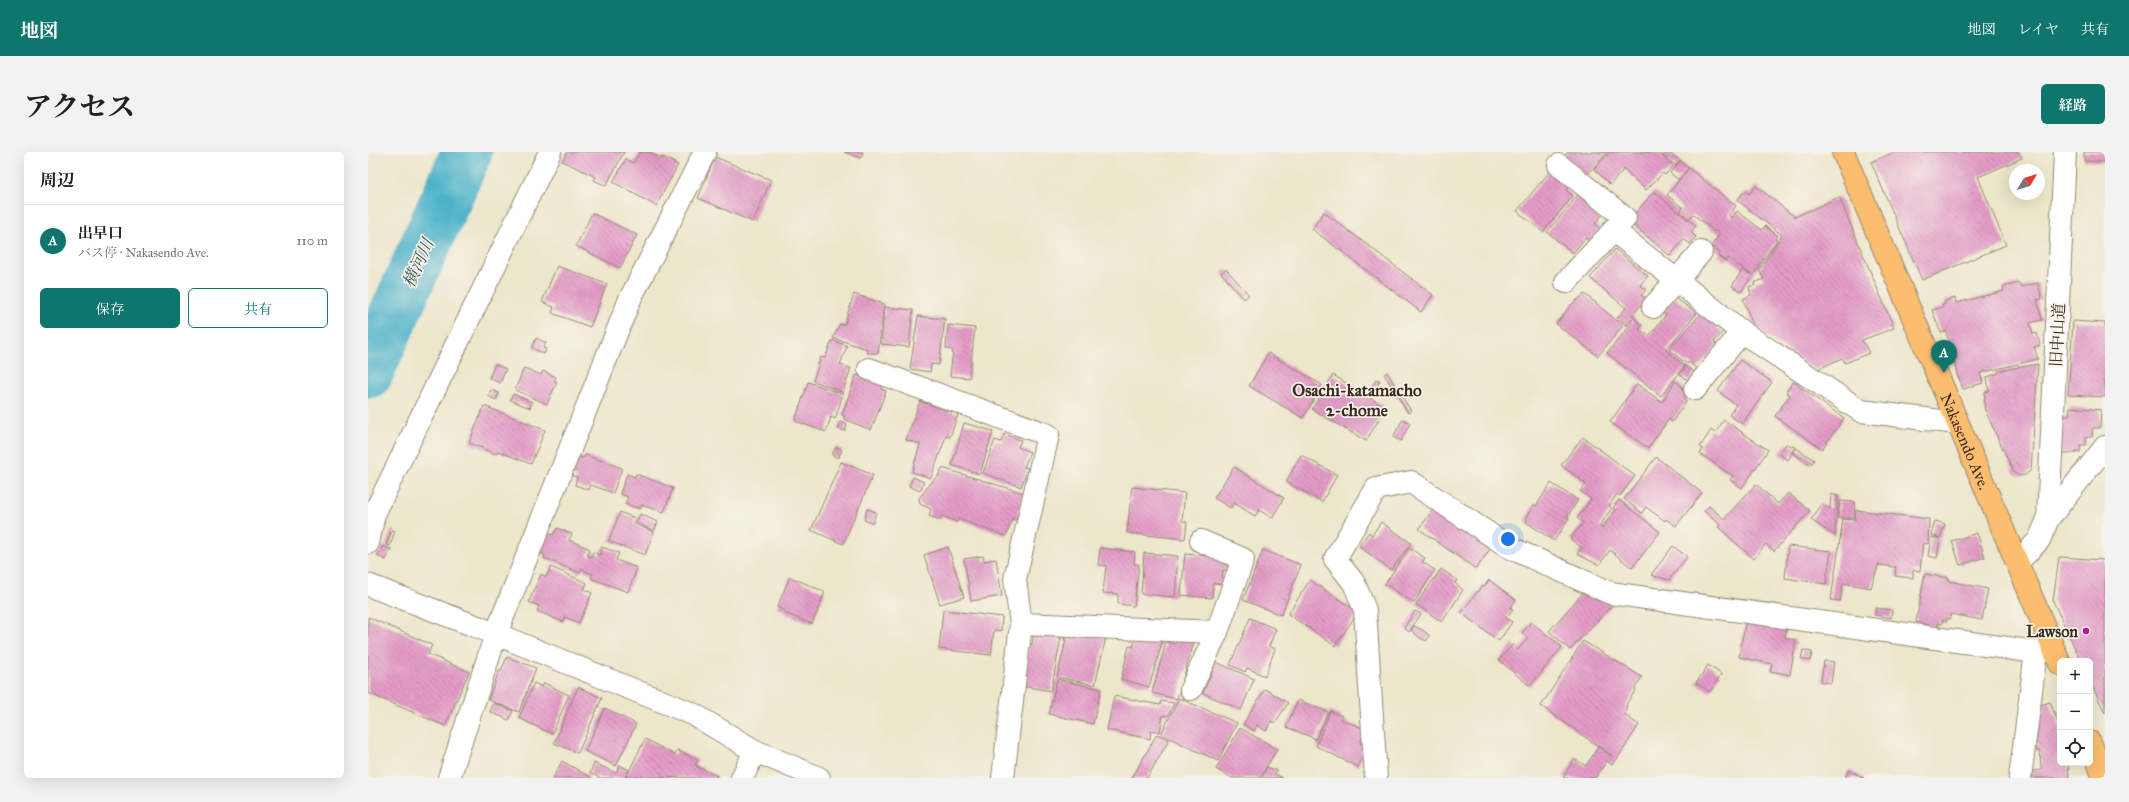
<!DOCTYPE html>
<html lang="ja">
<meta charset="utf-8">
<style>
:root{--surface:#fff;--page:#f2f2f2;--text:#202124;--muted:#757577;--line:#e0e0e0;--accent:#0f766e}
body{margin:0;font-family:"IM FELL Great Primer","Noto Serif JP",serif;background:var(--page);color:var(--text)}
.controls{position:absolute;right:12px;bottom:12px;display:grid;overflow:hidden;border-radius:6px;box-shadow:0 4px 16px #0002}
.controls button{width:36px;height:36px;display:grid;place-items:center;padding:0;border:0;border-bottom:1px solid var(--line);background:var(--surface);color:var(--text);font:20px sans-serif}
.compass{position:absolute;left:1641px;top:12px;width:36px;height:36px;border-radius:50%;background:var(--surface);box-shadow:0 4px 16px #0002;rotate:52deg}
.you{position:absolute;left:1140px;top:387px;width:14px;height:14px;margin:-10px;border:3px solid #fff;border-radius:50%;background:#1a73e8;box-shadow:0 0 0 6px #1a73e833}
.badge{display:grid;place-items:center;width:26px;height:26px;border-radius:50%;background:var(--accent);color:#fff;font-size:13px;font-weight:700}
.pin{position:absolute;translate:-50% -33px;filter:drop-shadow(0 1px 2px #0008)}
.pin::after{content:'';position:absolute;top:21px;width:14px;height:12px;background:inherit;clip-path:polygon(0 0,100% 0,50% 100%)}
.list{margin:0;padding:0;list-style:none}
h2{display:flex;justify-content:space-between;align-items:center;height:52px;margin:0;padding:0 16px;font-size:17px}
h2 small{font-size:13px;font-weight:400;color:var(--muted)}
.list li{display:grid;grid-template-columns:26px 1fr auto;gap:12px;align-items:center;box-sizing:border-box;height:72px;padding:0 16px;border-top:1px solid var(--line)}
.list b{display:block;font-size:15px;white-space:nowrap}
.list p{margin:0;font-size:13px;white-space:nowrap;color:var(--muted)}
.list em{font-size:13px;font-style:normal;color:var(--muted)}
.actions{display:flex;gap:8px;padding:12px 16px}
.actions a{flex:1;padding:9px 0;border:1px solid var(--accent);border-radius:6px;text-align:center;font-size:14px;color:var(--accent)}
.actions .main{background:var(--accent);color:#fff}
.icon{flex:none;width:22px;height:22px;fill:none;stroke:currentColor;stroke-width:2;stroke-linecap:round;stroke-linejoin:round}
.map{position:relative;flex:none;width:1737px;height:626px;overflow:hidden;border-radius:6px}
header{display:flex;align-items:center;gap:24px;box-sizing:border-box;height:56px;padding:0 20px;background:var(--accent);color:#fff}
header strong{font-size:19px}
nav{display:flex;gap:22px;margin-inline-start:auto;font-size:14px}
.intro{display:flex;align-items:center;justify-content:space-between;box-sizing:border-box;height:96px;padding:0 24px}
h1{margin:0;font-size:28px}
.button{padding:10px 18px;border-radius:6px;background:var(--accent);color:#fff;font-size:14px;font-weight:700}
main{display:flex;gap:24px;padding:0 24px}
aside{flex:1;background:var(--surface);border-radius:6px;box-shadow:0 4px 16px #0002}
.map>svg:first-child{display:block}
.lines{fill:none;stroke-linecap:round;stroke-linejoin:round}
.river{stroke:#4ab1c9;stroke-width:51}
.building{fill:url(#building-back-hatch)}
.minor-casing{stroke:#948874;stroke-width:24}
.tertiary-casing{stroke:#948874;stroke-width:24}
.trunk-casing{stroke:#948874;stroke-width:24}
.minor{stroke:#fff;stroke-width:22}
.tertiary{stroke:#fff;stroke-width:22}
.trunk{stroke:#fbbd6e;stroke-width:22}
.poi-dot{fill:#b5179e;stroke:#f7f3e8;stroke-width:1.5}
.labels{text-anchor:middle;stroke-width:3.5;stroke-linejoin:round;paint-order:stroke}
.street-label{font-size:16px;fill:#3b2a1e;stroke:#f7f3e8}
.poi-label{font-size:16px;font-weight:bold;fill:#3b2a1e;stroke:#f7f3e8;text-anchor:end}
.water-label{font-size:17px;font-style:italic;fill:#40595a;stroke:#f7f3e8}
.neighbourhood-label{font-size:17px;font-weight:bold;fill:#3b2a1e;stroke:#f7f3e8}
</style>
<header>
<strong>地図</strong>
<nav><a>地図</a><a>レイヤ</a><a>共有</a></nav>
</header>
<div class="intro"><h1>アクセス</h1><a class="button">経路</a></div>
<main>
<aside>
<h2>周辺<small></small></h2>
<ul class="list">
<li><span class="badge">A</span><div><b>出早口</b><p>バス停 · Nakasendo Ave.</p></div><em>110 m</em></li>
</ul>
<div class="actions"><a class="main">保存</a><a>共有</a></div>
</aside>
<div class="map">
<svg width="1737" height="626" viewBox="0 0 1737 626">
<defs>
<pattern id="building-back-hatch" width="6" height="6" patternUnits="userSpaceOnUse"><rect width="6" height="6" fill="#e49cc8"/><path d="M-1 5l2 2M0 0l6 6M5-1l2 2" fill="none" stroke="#ba7fa2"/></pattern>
</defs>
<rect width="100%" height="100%" fill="#f7f3e8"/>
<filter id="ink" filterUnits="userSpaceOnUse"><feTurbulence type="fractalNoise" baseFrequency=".025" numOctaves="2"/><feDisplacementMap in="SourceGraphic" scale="8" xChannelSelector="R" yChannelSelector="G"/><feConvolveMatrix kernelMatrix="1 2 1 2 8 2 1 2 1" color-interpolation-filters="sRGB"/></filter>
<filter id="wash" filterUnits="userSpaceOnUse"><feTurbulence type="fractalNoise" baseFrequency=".012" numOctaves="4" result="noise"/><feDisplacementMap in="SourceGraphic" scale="16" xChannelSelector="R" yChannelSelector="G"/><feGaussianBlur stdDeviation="0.9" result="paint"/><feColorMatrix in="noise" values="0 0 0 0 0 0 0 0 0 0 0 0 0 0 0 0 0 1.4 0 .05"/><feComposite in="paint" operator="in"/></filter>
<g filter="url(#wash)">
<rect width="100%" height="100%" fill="#ece6ca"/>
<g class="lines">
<path class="river" d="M0,221L99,0"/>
</g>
<g id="blocks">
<g class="building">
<path d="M199,0H256L238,34L226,28L228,25L194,9Z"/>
<path d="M272,0H281L294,7L295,5L310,13L288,54L245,30L258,7L265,11Z"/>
<path d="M476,0H495L493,6Z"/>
<path d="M1200,0H1240L1218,24L1196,4Z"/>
<path d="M1242,0H1290L1305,14L1297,23L1295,21L1278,38L1256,17L1242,33L1226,17Z"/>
<path d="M1298,0L1312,8L1308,14L1295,4Z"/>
<path d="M1527,0H1651L1654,6L1610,25L1638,93L1554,128L1503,10Z"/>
<path d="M1716,0H1737V10L1716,9Z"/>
<path d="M347,5L403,28L385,70L330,46Z"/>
<path d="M1312,9L1320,16L1310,27L1302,21Z"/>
<path d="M1321,16L1368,54L1361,63L1363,66L1369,59L1394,78L1397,74L1410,84L1407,87L1409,88L1373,140L1364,134L1374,118L1384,123L1360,106L1358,109L1350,104L1352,101L1343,94L1352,82L1348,79L1347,80L1325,62L1321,67L1312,60L1315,56L1299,43Z"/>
<path d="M1183,18L1201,34L1198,38L1205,44L1175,80L1149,59Z"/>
<path d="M1388,34L1427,65L1471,45L1526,176L1494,188L1501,201L1477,211L1474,206L1448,218L1386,176L1375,147L1383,143L1381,135L1387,133L1386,131L1396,127L1391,118L1414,83L1369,48L1377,39L1381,42Z"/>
<path d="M1286,39L1328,74L1323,80L1328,85L1322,92L1316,87L1302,104L1261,69Z"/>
<path d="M1211,42L1235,62L1227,72L1232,76L1221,89L1217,86L1205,101L1179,80Z"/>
<path d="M956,60L1065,143L1053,160L944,77Z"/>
<path d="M224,61L269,83L252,116L208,94Z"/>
<path d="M1247,97L1280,124L1272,133L1278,138L1273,143L1278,147L1264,164L1274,173L1271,177L1281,184L1298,163L1295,161L1307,146L1329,161L1298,198L1317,214L1293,244L1239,201L1264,171V167L1259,174L1249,166L1258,156L1222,126Z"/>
<path d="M189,114L239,132L222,175L184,161L186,155L174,150Z"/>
<path d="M858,117L881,143L876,147L853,121Z"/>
<path d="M1651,131L1653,135L1670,131L1674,147L1669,148L1674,168L1662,171L1665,182L1669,181L1672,193L1666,195L1670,207L1612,221L1615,231L1595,237L1591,226H1590L1578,179L1573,181L1564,158L1575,155L1574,153L1577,152V149L1587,146L1588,151L1636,139L1635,135Z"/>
<path d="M486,142L516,152L510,201H499V197L465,186L472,172L476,173Z"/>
<path d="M1217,142L1255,174L1230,204L1188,172L1204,152Z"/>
<path d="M517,155L545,158L541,195L513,192Z"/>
<path d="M1335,159L1346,169L1344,171L1355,180L1346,190L1349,193L1329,217L1321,210L1319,212L1301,198Z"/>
<path d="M550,164L577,167L571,213L563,212L562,220L542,217Z"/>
<path d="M1705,169L1737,171V245L1700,243Z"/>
<path d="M580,173L607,176L601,226L582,224L585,198L578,197Z"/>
<path d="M168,186L178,191L175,196L178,197L176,202L164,196Z"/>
<path d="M464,188L479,194L472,213L483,216L475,240L445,229L453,205L457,206Z"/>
<path d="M900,201L954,233L935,266L881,234Z"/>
<path d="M1372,208L1404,230L1374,272L1361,263L1368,253L1350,239Z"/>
<path d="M127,212L138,217L132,231L121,226Z"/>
<path d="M1670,212L1663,318L1657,323L1651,324L1646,321L1616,256L1617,240L1621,239L1619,225L1631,221L1630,219Z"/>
<path d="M1318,214L1327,221L1321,229L1312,222Z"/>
<path d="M156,216L173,223L175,219L188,225L186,229L189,230L179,252L147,238Z"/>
<path d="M1019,220L1043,259L1040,261L1016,222Z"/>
<path d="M488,223L514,232L513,237L518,239L503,278L476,267L477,264L474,263Z"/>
<path d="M965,223L1018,256L998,289L944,257Z"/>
<path d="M1009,227L1012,229L1004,240L1001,238Z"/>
<path d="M1307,229L1314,234L1318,250L1304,270L1301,267L1280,296L1242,270L1269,232L1294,250Z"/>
<path d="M440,230L475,242L467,267L463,265L458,280L427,269Z"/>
<path d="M1425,230L1476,266L1454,297L1407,264L1422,243L1418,240Z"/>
<path d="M123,238L131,241L128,248L120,244Z"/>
<path d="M145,242L164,250L162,256L142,248Z"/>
<path d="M552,249L590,262L582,285L578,284L563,326L544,320L552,292L538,288Z"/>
<path d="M116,254L177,278L163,312L130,299L129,302L101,291Z"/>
<path d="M1702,255L1733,258L1732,276H1725L1724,285H1718V293H1712V300L1709,299V301H1692L1695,264H1701Z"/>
<path d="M1035,267L1042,271L1033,289L1025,285Z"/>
<path d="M1356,268L1400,298L1374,336L1362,328L1365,324L1332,302L1335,297L1332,295L1343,278L1347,281Z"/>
<path d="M472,270L479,272L477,279L470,277Z"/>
<path d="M596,271L625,279L612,322L584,313Z"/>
<path d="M636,282L653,288L650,295L662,300L656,315L660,316L653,335L615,321L627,288L633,290Z"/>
<path d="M1215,285L1267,324L1252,344L1249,342L1241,354L1244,356L1231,374L1234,376L1248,358L1245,356L1251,348L1292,380L1264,416L1242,398L1231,413L1209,402L1214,396L1202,387L1215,371L1209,366L1223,347L1212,339L1218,332L1193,313Z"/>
<path d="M1418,292L1427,295L1420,308L1411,302Z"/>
<path d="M468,295L474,298L470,306L464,303Z"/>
<path d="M1428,296L1446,308L1442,313L1425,301Z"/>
<path d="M217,303L254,316L245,341L223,333L221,338L207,333L209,325L202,323L209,304L215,306Z"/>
<path d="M933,303L969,323L954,350L918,330Z"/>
<path d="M1288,305L1334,341L1308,374L1298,367L1297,369L1278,355L1274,361L1256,347Z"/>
<path d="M473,310L505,323L475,392L443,378Z"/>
<path d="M866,315L916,346L904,366L891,358L887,364L866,351L863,356L846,346Z"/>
<path d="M574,316L656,341L648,368L645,366L638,384L590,367L589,370L574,364L572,368L561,364L563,357L552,352L551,346L567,326H569Z"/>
<path d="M259,322L267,325L268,322L305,336L296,360L273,353L272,357L257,352L260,345L252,342Z"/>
<path d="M545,325L556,330L552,339L541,334Z"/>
<path d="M1183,331L1210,348L1199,365L1201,366L1186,389L1158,370L1159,368L1157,367L1166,353L1168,354Z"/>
<path d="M1388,332L1410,352L1420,341L1442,359L1406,399L1398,392L1386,407L1350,375L1352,373L1336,359L1341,354L1356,367Z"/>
<path d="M764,335L817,341L814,369L819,370L817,387L759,381Z"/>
<path d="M1463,342L1470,344L1467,384L1443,368L1454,352L1462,357Z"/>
<path d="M1072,348L1129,387L1108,417L1051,377Z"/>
<path d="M1472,349L1487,350L1486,366H1470Z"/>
<path d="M499,357L508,360L505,371L496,368Z"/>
<path d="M1488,358L1561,367L1560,392L1555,391L1552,419L1545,418V426L1527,424L1528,415L1510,413L1511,411L1503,436L1475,431L1472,449L1463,448L1475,367L1487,368Z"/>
<path d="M252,360L267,366L265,371L286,380L277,403L241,389Z"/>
<path d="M272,362L290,370L286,379L268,370Z"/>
<path d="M1567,369L1577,372L1572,386L1563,383Z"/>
<path d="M1013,370L1043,391L1023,418L991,394L1001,380L1004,383Z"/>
<path d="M189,376L204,382L201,388L222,397L219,403L223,405L225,400L232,403L234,395L251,401L248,408L269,416L260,440L223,426L225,422L217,419L214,416L212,421L176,406L177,403L170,400L179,381L185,383Z"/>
<path d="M24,378L27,379L22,394L18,393Z"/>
<path d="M1609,381L1617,405L1592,413L1584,389Z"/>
<path d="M1563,385L1572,387L1569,406L1560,404Z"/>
<path d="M15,394L23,397L18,408L9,404Z"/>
<path d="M1305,394L1319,405L1301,428L1283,423Z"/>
<path d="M1420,394L1463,399L1458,432L1417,426Z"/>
<path d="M580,395L596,445L572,452L556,403Z"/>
<path d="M732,396L767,400L766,412H771L766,454L750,452V442L735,441L738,414L730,413Z"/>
<path d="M1041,396L1057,406L1054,410L1067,418L1046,451L1017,432Z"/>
<path d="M895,398L933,413L913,463L875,448Z"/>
<path d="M776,401L810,404L807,445L773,442Z"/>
<path d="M817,402L862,406L861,418H855L854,432L845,431L844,446L813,443Z"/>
<path d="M615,404L616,409L628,407L634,444L603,449L596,407Z"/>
<path d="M1691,405L1737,408V561L1722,529V509H1713L1685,449Z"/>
<path d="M183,415L219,431L216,437L224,441L211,471L197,465L195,470L169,459L171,454L161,450L173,422L178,425Z"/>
<path d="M1073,417L1089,428L1087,431L1095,438L1074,470L1048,452Z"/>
<path d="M1557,422L1581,426V429L1620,437L1614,468L1583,462L1582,467L1579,466V470L1575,468L1574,472L1570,471V475L1548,470Z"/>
<path d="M422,425L457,440L444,472L416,461L417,459L409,455Z"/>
<path d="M942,428L990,460L967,494L920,462Z"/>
<path d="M1121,428L1148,448L1142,456L1145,457L1138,466L1144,470L1131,489L1093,461L1114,434L1116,435Z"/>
<path d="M1223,432L1245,452L1202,498L1181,479Z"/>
<path d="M1508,456L1524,458L1523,466L1507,463Z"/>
<path d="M575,458L634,465L633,479L626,478L623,503L571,497Z"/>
<path d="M1047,459L1053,462L1041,480L1036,476Z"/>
<path d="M0,465L64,493L60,502L101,520L77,574L0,541Z"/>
<path d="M882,466L908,477L901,494L907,497L897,524L879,516L877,520L862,513Z"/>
<path d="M1378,467L1419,474L1417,486L1428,488L1422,523L1402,519L1404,512L1371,505Z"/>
<path d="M1163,470L1194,495L1162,534L1131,508L1145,492L1150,498L1160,486L1154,481Z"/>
<path d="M1046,474L1056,479L1062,484L1058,489L1052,486L1043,478Z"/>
<path d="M698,478L738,485L727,533L689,525L698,488H696Z"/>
<path d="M666,481L693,486L683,539L654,534L661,492L664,493Z"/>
<path d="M769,482L796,484L781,535L753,527L761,494L765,495Z"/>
<path d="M810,485L826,490L809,547L784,541L798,490L808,492Z"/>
<path d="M1215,489L1274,525L1267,536L1268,538L1259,551L1257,563L1271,573L1249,607L1244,613L1239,609L1227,626H1195L1206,607L1218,614L1230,595L1244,604L1173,554Z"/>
<path d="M1435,498L1444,500L1442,509L1433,507Z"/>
<path d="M139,505L168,516L151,560L120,548L131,519H133Z"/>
<path d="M1456,509L1466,510L1463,531L1453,530Z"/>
<path d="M848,510L886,527L873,558L835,541Z"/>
<path d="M1340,513L1353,522L1342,540L1328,531Z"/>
<path d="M689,527L733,537L725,572L681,562Z"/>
<path d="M166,531L174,535L176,531L201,543L184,582L151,566Z"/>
<path d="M210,535L234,546L210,601L186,591Z"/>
<path d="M897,537L920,551L907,571L903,569L898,579L889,573L886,579L875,572Z"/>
<path d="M746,544L792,553L793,549L806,551L800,564L795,563L792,580L783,578L782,587L739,578Z"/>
<path d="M811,546L869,571L850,609L793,582Z"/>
<path d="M930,548L960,560L948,587L918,575Z"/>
<path d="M1682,550L1692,576V611H1700L1701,626H1665V619L1673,618L1672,599H1668L1672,553Z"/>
<path d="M126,551L145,559L141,568L122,560Z"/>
<path d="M237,556L268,572L248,614L217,599Z"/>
<path d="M962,559L974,564L972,567L997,577L992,592L999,594L990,615L948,594Z"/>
<path d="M872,576L909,597L892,626H864L848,617Z"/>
<path d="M789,582L801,588L779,626H764Z"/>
<path d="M277,587L307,603L309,598L330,608L327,613L349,624L348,626L258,625Z"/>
<path d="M194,609L224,626H185Z"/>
<path d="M226,611L248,621L252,613L261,618L257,626H232L222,621Z"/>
<path d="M899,615L909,619L907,622L915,626H894Z"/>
<path d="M1481,618L1496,626H1477Z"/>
</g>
</g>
</g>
<g filter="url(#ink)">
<use href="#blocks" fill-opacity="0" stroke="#948874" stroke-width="1"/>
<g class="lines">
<defs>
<g id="minor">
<path d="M1191,13L1257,66L1198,130"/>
<path d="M1245,78L1374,180L1493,259L1589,271"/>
<path d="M1285,155L1333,100"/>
<path d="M501,217L680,283L647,427L653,472L635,626"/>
<path d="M1327,237L1374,180"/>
<path d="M1680,367L1697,0"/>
<path d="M0,391L6,362L182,0"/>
<path d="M0,433L128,482L325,562L387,599L451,626"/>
<path d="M653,472L849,480L875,407L833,389"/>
<path d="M823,537L849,480"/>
<path d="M81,626L128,482L262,147L337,0"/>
<path d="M374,626L387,599"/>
<path d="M1008,626L997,458L986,431L967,407L1008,337L1043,330L1141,395L1242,441L1668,500"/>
<path d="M1652,626L1668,500L1683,497"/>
</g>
<path id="tertiary" d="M1649,411L1671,388L1680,367L1737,295"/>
<g id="trunk">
<path id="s1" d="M1475,0L1692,512"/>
<path d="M1722,590L1736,626"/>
</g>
</defs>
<use href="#minor" class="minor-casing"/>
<use href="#tertiary" class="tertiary-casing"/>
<use href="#trunk" class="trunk-casing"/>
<use href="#minor" class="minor"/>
<use href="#tertiary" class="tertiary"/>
<use href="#trunk" class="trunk"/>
</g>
</g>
<circle class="poi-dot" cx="1718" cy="479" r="4"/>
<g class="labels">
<g class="street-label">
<text transform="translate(1689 183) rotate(-87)" y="6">旧中山道</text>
<text dy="6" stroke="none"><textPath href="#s1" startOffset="314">Nakasendo Ave.</textPath></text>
</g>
<g class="poi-label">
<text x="1710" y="485">Lawson</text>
</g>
<g class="water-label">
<text transform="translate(50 111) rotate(-66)" y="6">横河川</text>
</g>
<g class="neighbourhood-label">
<text x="989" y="244">Osachi-katamacho<tspan x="989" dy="20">2-chome</tspan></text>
</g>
</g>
</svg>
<div class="controls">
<button>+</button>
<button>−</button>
<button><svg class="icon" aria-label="locate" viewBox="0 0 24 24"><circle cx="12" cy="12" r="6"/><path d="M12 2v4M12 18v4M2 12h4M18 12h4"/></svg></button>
</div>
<svg class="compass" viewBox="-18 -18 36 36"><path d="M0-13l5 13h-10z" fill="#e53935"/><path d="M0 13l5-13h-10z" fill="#757577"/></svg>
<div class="you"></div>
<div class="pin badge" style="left:1576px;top:221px">A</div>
</div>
</main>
